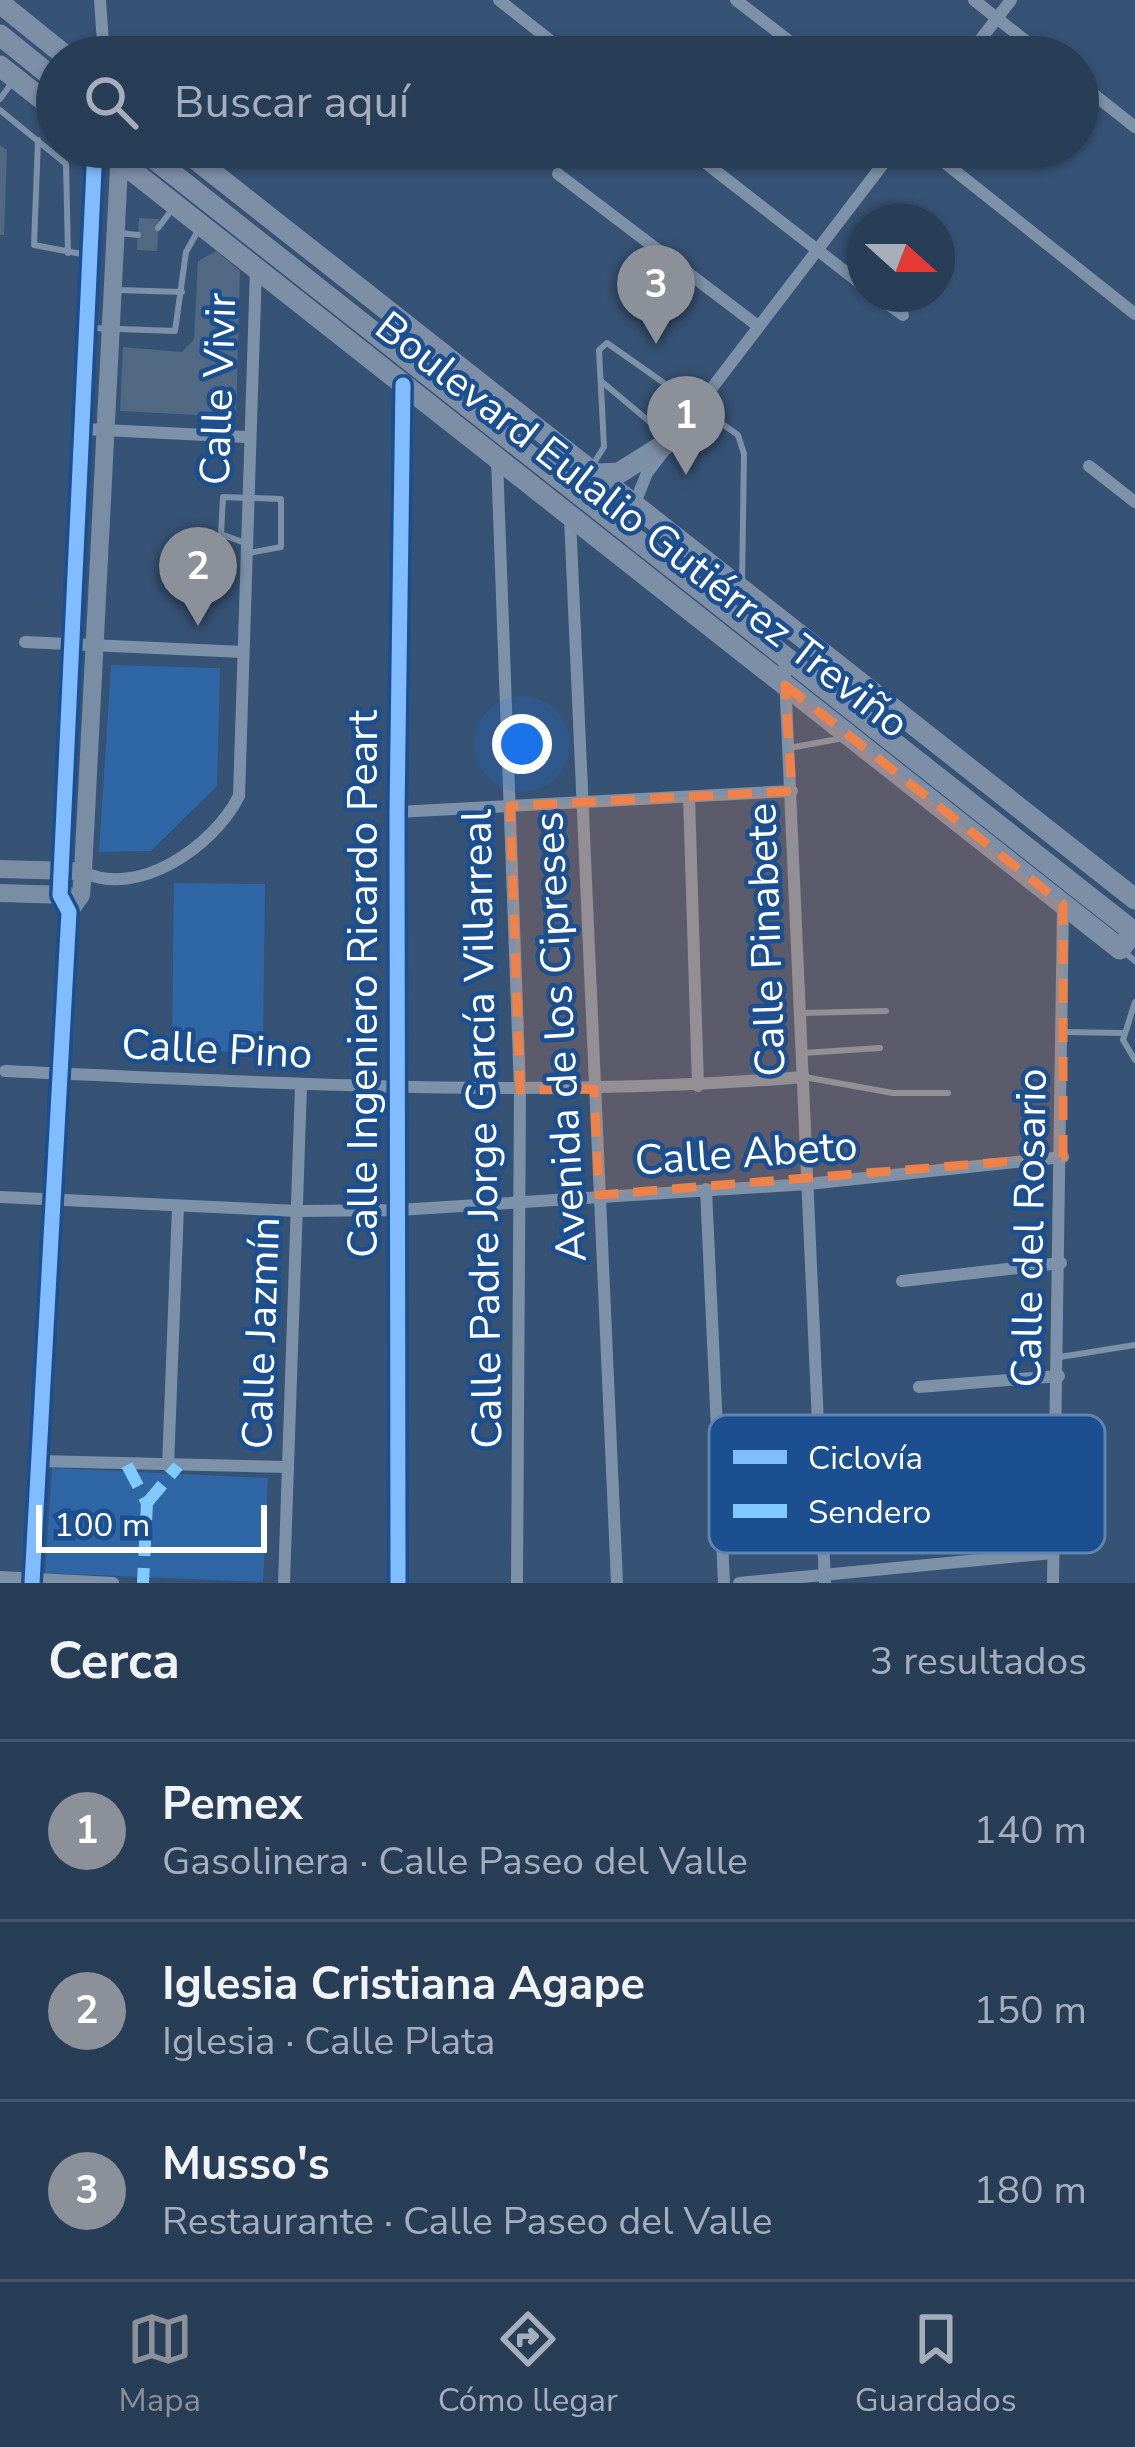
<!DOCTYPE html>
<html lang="es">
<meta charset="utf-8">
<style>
:root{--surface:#283e57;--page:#30455d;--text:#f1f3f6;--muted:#a5aeba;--line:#44576d;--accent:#8c9099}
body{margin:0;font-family:"Nunito Sans",sans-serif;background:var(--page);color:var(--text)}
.compass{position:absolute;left:847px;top:204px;width:108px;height:108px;border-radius:50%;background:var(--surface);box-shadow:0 3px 9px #0004;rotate:111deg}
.scale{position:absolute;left:36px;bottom:30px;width:231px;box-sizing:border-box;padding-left:12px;border:6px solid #fff;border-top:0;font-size:33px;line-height:42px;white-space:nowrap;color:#fff;-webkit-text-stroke:9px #1b4f8f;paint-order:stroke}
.you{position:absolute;left:522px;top:744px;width:42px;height:42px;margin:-30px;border:9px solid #fff;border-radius:50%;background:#1a73e8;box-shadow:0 0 0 18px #1a73e833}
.badge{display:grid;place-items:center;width:78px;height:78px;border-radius:50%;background:var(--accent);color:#fff;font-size:39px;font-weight:700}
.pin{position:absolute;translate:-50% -99px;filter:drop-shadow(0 3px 6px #0008)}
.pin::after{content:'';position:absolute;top:63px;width:42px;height:36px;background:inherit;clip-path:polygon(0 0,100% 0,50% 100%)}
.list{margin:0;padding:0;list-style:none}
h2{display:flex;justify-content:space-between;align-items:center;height:156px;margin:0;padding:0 48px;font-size:51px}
h2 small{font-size:39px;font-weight:400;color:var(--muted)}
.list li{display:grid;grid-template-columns:78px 1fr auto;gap:36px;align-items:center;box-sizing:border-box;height:180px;padding:0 48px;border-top:3px solid var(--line)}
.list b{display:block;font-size:45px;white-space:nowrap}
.list p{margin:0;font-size:39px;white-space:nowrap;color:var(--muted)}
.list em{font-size:39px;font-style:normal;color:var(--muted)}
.icon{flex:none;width:66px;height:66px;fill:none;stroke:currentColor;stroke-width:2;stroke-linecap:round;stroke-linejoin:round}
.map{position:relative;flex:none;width:1135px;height:1583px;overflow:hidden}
.search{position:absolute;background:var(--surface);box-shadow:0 3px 9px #0004;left:36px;right:36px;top:36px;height:132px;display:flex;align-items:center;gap:30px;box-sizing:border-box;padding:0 42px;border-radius:66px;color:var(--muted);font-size:45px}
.sheet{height:696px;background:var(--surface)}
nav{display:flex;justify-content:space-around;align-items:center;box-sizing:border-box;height:168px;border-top:3px solid var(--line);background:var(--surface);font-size:33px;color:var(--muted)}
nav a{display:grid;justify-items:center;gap:6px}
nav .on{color:var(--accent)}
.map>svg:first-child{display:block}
.green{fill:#2f66a5}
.building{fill:#526984}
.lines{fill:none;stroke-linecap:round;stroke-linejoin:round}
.lane{stroke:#7d92a8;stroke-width:6}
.street{stroke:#7d92a8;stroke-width:12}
.secondary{stroke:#798da4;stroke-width:18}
.primary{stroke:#7d8ea7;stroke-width:21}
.quiet{stroke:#80caff;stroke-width:12;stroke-dasharray:24 12;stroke-linecap:butt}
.cycleway-casing{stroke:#1b4f8f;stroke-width:22}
.cycleway{stroke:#80bcff;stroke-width:15}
.marked{fill:#ee8249;fill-opacity:0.2;stroke:#ee8249;stroke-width:9;stroke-dasharray:24 15;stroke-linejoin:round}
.labels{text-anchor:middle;stroke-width:9;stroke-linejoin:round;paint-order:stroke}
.street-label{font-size:42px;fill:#fff;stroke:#1b4f8f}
.key{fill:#1b4f8f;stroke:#5f84b1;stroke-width:3}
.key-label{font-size:33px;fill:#fff}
</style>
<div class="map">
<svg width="1135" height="1583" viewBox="0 0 1135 1583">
<rect width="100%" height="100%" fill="#365274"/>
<g class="green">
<path d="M111,665L220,668L217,786L151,851L99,852Z"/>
<path d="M174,883L265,884L263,1052L172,1051Z"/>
<path d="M52,1468L268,1478L263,1582L45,1573Z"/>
</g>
<g class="building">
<path d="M0,145L7,150L4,235H0Z"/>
<path d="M139,218L159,219L157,251L137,250Z"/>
<path d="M216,251L240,271L236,417L120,411L123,347L182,352L194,339L198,261Z"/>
</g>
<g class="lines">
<g class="lane">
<path d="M0,99L13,81"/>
<path d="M0,110L66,164L68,253"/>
<path d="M38,140L34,245L87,255"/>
<path d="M158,228L174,207"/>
<path d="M120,233L138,235"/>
<path d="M117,290L182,292"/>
<path d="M91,328L175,331L186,252L199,229"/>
<path d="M601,381L669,438"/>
<path d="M592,466L604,447L599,350L607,343L738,435L744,454L742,585"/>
<path d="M245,543L221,534L223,497L281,499V547L249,553"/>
<path d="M789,748L844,738"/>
<path d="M1123,951L1135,961"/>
<path d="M1135,1002L1123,1040L1135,1060"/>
<path d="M801,1013L886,1011"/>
<path d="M1063,1032L1124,1033"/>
<path d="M803,1053L880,1048"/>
<path d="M804,1077L893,1093H948"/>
<path d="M1060,1357L1135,1345"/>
</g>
<g class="street">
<path d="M100,0L104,57"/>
<path d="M499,0L571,57"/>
<path d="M736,0L810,57"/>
<path d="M974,0L1046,57"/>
<path d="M967,57L1011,0"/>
<path d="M1078,82L1135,127"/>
<path d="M685,147L865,287"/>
<path d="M925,147L1135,314"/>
<path d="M558,174L758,326"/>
<path d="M874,294L903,315"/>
<path d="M83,429L247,437"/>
<path d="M497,460L520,1090L517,1583"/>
<path d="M1089,466L1135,502"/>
<path d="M635,503L647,473L896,147"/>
<path d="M570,518L617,1583"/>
<path d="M25,642L243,652"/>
<path d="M784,654L825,1583"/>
<path d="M689,797L698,1086"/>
<path d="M397,812L792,791"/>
<path d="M83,872C138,899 214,846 239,796L256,268"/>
<path d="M5,1071C272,1083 537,1099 804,1077"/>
<path d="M706,1189L724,1583"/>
<path d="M0,1197L298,1211L398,1210L808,1184L1063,1157"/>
<path d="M902,1281L1061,1263"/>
<path d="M919,1387L1059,1376"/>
<path d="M38,1461L288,1467"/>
<path d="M168,1466L178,1207"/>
<path d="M933,1497L1056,1485"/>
<path d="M0,1577L113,1583"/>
<path d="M284,1583L301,1086"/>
<path d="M398,1583L397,812L403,386"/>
<path d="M739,1583L1053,1553"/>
<path d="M1053,1583L1063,906"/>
</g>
<g class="secondary">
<path d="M0,869L72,871"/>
<path d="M0,893L67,895"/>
<path d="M69,912L81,895L83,872L120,147"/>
<path d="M32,1583L69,912L60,895L95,147"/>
</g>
<g class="primary">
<path d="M0,3L67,57"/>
<path d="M0,35L57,81"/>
<path d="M0,66L57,111"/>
<path d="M102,147L1120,949L1134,932"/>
<path d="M139,147L1135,933"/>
<path d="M180,147L1135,899"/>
<path d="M597,474L619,473L672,440"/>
</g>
<g class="quiet">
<path d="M127,1465L147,1503L143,1583"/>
<path d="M147,1503L178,1466"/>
</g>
<defs>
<g id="cycleway">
<path d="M32,1583L69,912L60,895L95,147"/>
<path d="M398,1583L397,812L403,385"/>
</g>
</defs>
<use href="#cycleway" class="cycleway-casing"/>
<use href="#cycleway" class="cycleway"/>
</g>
<path class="marked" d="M785,685L1063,904V1157L599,1195L594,1089L520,1090L510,806L792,791Z"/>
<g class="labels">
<g class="street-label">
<text transform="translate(217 389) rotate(-88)" y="15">Calle Vivir</text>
<text transform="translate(643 524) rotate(38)" y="15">Boulevard Eulalio Gutiérrez Treviño</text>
<text transform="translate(765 940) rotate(-92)" y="15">Calle Pinabete</text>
<text transform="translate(362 984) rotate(-90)" y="15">Calle Ingeniero Ricardo Peart</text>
<text transform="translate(559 1037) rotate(-93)" y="15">Avenida de los Cipreses</text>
<text transform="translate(217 1048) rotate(3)" y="15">Calle Pino</text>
<text transform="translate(481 1129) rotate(-91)" y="15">Calle Padre Jorge García Villarreal</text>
<text transform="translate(746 1152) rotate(-4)" y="15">Calle Abeto</text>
<text transform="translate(1028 1228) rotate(-89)" y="15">Calle del Rosario</text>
<text transform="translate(260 1333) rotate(-88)" y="15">Calle Jazmín</text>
</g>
</g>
<rect x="709" y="1415" width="396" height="138" rx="18" class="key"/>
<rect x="733" y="1450" width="54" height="14" fill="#80bcff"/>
<rect x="733" y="1504" width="54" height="14" fill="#80caff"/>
<g class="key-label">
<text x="808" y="1469">Ciclovía</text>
<text x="808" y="1523">Sendero</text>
</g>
</svg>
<svg class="compass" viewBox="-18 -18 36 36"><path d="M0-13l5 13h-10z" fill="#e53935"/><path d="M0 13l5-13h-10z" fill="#a5aeba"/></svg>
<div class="scale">100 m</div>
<div class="you"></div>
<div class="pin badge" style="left:686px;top:475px">1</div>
<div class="pin badge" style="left:198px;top:626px">2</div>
<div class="pin badge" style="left:656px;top:344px">3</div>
<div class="search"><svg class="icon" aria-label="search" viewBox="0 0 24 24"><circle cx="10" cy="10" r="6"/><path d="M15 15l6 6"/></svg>Buscar aquí</div>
</div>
<section class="sheet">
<h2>Cerca<small>3 resultados</small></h2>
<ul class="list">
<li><span class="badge">1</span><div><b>Pemex</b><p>Gasolinera · Calle Paseo del Valle</p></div><em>140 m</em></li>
<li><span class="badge">2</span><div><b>Iglesia Cristiana Agape</b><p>Iglesia · Calle Plata</p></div><em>150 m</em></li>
<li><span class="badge">3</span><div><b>Musso's</b><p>Restaurante · Calle Paseo del Valle</p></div><em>180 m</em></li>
</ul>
</section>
<nav>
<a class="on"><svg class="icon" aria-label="map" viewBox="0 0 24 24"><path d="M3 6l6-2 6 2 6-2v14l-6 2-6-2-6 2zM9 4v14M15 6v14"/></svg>Mapa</a>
<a><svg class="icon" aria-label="directions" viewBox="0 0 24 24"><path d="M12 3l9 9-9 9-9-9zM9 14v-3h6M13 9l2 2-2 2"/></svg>Cómo llegar</a>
<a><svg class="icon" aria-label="saved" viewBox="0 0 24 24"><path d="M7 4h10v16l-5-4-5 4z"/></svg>Guardados</a>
</nav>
